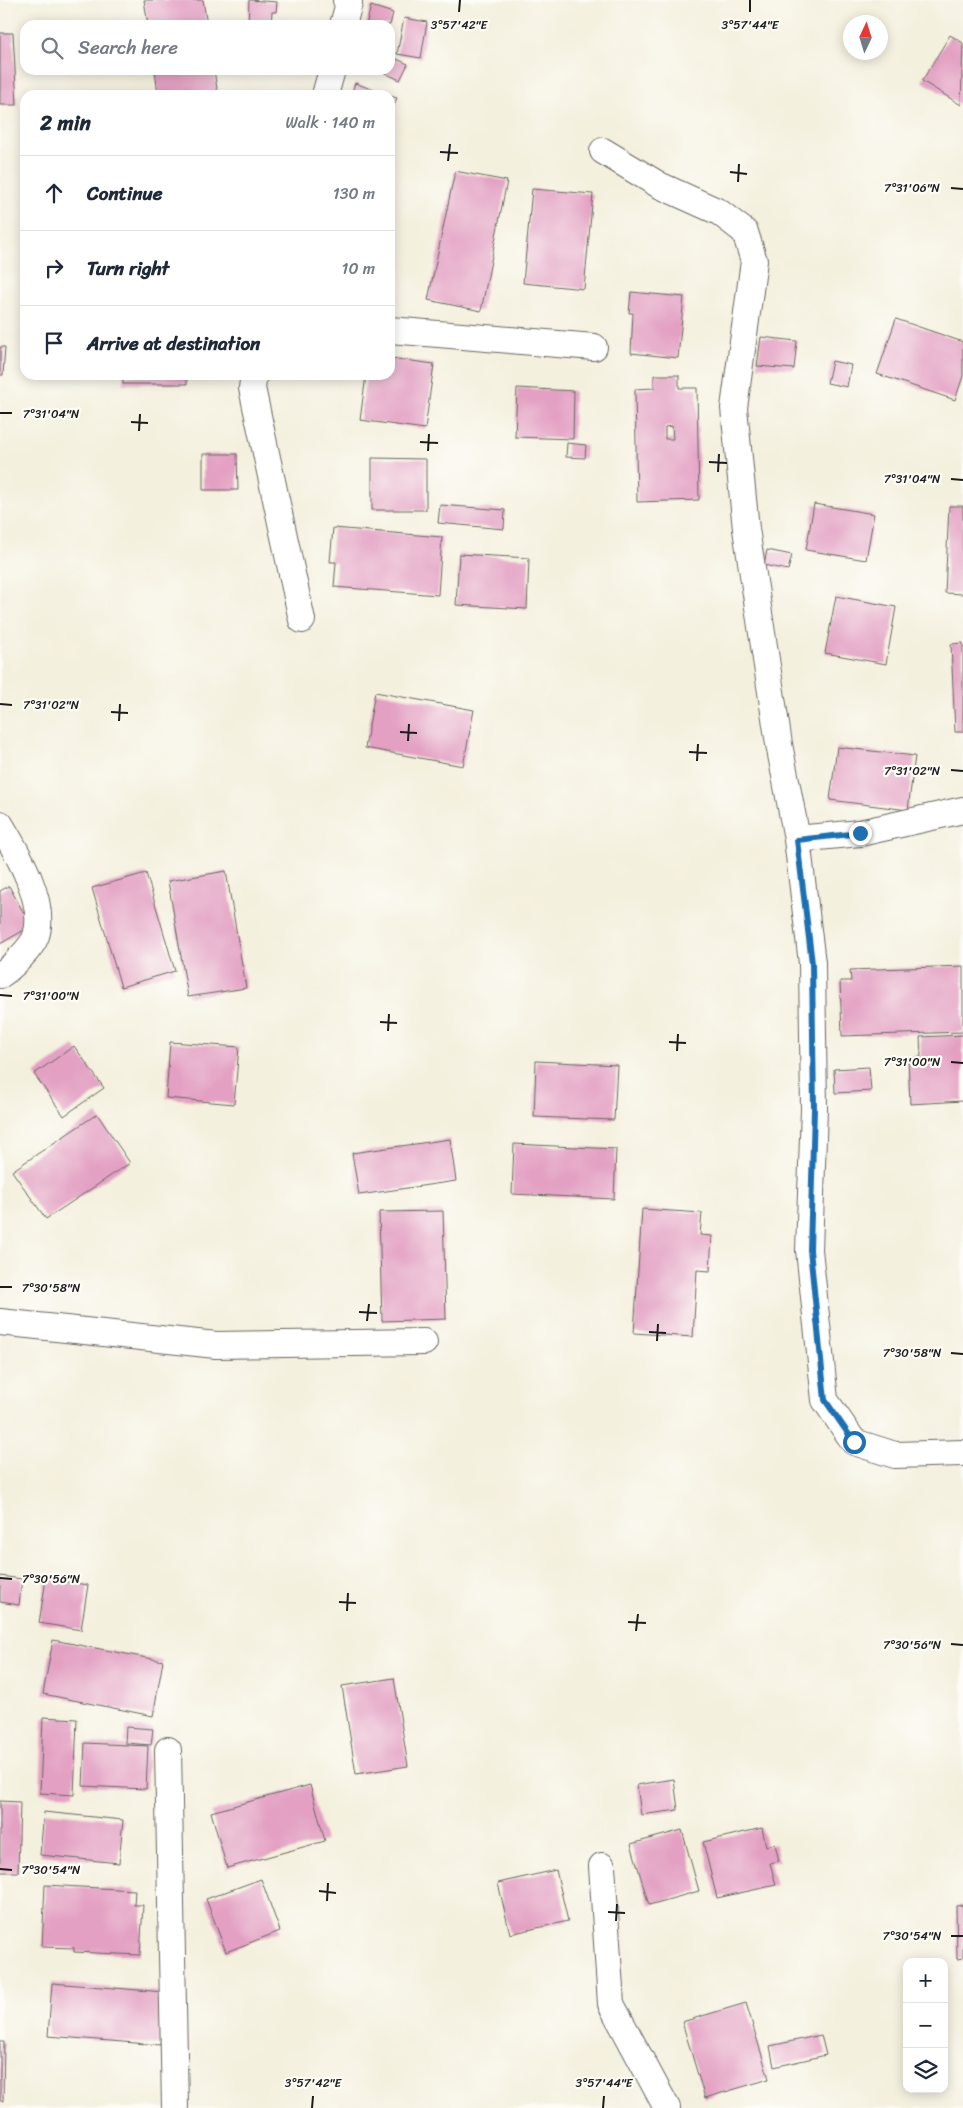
<!DOCTYPE html>
<meta charset="utf-8">
<style>
:root{--surface:#fff;--page:#f2f2f3;--text:#1f2937;--muted:#747a83;--line:#e0e1e3}
body{margin:0;font-family:Sriracha,sans-serif;background:var(--page);color:var(--text)}
.controls{position:absolute;right:15px;bottom:15px;display:grid;overflow:hidden;border-radius:10px;box-shadow:0 2px 12px #0003}
.controls button{width:45px;height:45px;display:grid;place-items:center;padding:0;border:0;border-bottom:1px solid var(--line);background:var(--surface);color:var(--text);font:25px sans-serif}
.compass{position:absolute;left:843px;top:15px;width:45px;height:45px;border-radius:50%;background:var(--surface);box-shadow:0 2px 12px #0003;rotate:4deg}
.stop{position:absolute;width:15px;height:15px;margin:-11px;border:4px solid #1f6fb2;border-radius:50%;background:#fff}
.stop.end{background:#1f6fb2;border-color:#fff;box-shadow:0 1px 5px #0008}
.list{margin:0;padding:0;list-style:none}
h2{display:flex;justify-content:space-between;align-items:center;height:65px;margin:0;padding:0 20px;font-size:21px}
h2 small{font-size:16px;font-weight:400;color:var(--muted)}
.list li{display:grid;grid-template-columns:32px 1fr auto;gap:15px;align-items:center;box-sizing:border-box;height:75px;padding:0 20px;border-top:1px solid var(--line)}
.list b{display:block;font-size:19px;white-space:nowrap}
.list em{font-size:16px;font-style:normal;color:var(--muted)}
.icon{flex:none;width:28px;height:28px;fill:none;stroke:currentColor;stroke-width:2;stroke-linecap:round;stroke-linejoin:round}
.map{position:relative;flex:none;width:963px;height:2108px;overflow:hidden}
.search{position:absolute;background:var(--surface);box-shadow:0 2px 12px #0003;left:20px;top:20px;width:375px;height:55px;display:flex;align-items:center;gap:12px;box-sizing:border-box;padding:0 18px;border-radius:15px;color:var(--muted);font-size:19px}
.panel{position:absolute;background:var(--surface);box-shadow:0 2px 12px #0003;left:20px;top:90px;width:375px;height:290px;border-radius:15px}
.map>svg:first-child{display:block}
.building{fill:#e3a0c3;fill-rule:evenodd}
.lines{fill:none;stroke-linecap:round;stroke-linejoin:round}
.minor-casing{stroke:#686660;stroke-width:28}
.minor{stroke:#fff;stroke-width:26}
.route{stroke:#1f6fb2;stroke-width:6}
.ticks{fill:none;stroke:#1c1c1c;stroke-width:2}
.ticks-label{font-size:12px;text-anchor:middle;fill:#1c1c1c;stroke:#fdfcf7;stroke-width:4.5;stroke-linejoin:round;paint-order:stroke}
</style>
<div class="map">
<svg width="963" height="2108" viewBox="0 0 963 2108">
<rect width="100%" height="100%" fill="#fdfcf7"/>
<filter id="ink" filterUnits="userSpaceOnUse"><feTurbulence type="fractalNoise" baseFrequency=".02" numOctaves="2"/><feDisplacementMap in="SourceGraphic" scale="10" xChannelSelector="R" yChannelSelector="G"/><feConvolveMatrix kernelMatrix="1 2 1 2 8 2 1 2 1" color-interpolation-filters="sRGB"/></filter>
<filter id="wash" filterUnits="userSpaceOnUse"><feTurbulence type="fractalNoise" baseFrequency=".0096" numOctaves="4" result="noise"/><feDisplacementMap in="SourceGraphic" scale="20" xChannelSelector="R" yChannelSelector="G"/><feGaussianBlur stdDeviation="1.12" result="paint"/><feColorMatrix in="noise" values="0 0 0 0 0 0 0 0 0 0 0 0 0 0 0 0 0 1.4 0 .05"/><feComposite in="paint" operator="in"/></filter>
<g filter="url(#wash)">
<rect width="100%" height="100%" fill="#f4f0de"/>
<g id="blocks">
<g class="building">
<path d="M144,0H203L207,25H148Z"/>
<path d="M249,0L277,2L276,12H272L271,25H248Z"/>
<path d="M371,6L393,13L390,25H366Z"/>
<path d="M404,18L427,22L421,58L397,54Z"/>
<path d="M0,33H13L17,105H0Z"/>
<path d="M950,35L963,43L961,105L922,81Z"/>
<path d="M390,56L408,64L400,80L378,70H390Z"/>
<path d="M155,70H214L218,95H158Z"/>
<path d="M355,83L387,95H351Z"/>
<path d="M390,96L397,98L390,115Z"/>
<path d="M455,171L507,181L481,311L428,300Z"/>
<path d="M532,189L593,194L584,289L523,283Z"/>
<path d="M631,292L684,297L678,358L631,353L633,313H629Z"/>
<path d="M896,319L963,342V376L955,400L877,374Z"/>
<path d="M761,337L797,341L794,369L757,366Z"/>
<path d="M0,347H5L3,375H0Z"/>
<path d="M390,358L434,364L425,429L360,420L366,375H390Z"/>
<path d="M832,361L851,365L847,387L827,383Z"/>
<rect x="123" y="375" width="64" height="9"/>
<path d="M654,375H679V388H697L699,500L637,502L635,389L654,388ZM672,426L673,439H665V427Z"/>
<path d="M517,388L574,391L573,439L515,437Z"/>
<path d="M567,443L586,445L585,458L566,457Z"/>
<path d="M203,454H237L238,490H203Z"/>
<path d="M372,458L426,459V510H372Z"/>
<path d="M814,504L874,514L866,560L806,550Z"/>
<path d="M440,505L505,510L504,529L438,523Z"/>
<path d="M949,506H963V594L945,593Z"/>
<path d="M333,528L442,537L438,595L334,587L336,562H330Z"/>
<path d="M767,550L792,555L788,570L764,565Z"/>
<path d="M459,554L529,558L527,609L456,605Z"/>
<path d="M836,596L896,607L886,664L825,653Z"/>
<path d="M963,643V732H955L951,644Z"/>
<path d="M375,692L474,710L463,766L365,748Z"/>
<path d="M837,747L915,756L908,810L830,800Z"/>
<path d="M226,871L246,988L188,997L168,881Z"/>
<path d="M146,873L175,971L121,987L92,888Z"/>
<path d="M9,886L31,926L0,944V891Z"/>
<path d="M963,966V1032L842,1036L840,981H851L850,970Z"/>
<path d="M963,1035V1101L910,1104L908,1058L921,1057L920,1037Z"/>
<path d="M170,1042L239,1047L234,1104L166,1098Z"/>
<path d="M74,1046L104,1088L64,1116L34,1074Z"/>
<path d="M536,1061L617,1065L614,1120L534,1117Z"/>
<path d="M869,1067L871,1091L835,1093L834,1069Z"/>
<path d="M97,1114L130,1163L46,1219L12,1171Z"/>
<path d="M450,1139L456,1181L359,1195L352,1153Z"/>
<path d="M514,1144L616,1149L614,1199L512,1194Z"/>
<path d="M642,1209L702,1213L700,1235L712,1236L710,1271L697,1270L693,1337L634,1333Z"/>
<path d="M443,1211L446,1319L382,1321L379,1212Z"/>
<path d="M0,1576L22,1579L19,1605L0,1602Z"/>
<path d="M46,1579L88,1585L81,1630L39,1623Z"/>
<path d="M53,1640L163,1661L153,1716L43,1694Z"/>
<path d="M394,1678L408,1766L356,1774L342,1686Z"/>
<path d="M43,1717L77,1719L74,1795L40,1793Z"/>
<path d="M126,1727L153,1729L151,1745L125,1743Z"/>
<path d="M85,1743L148,1746L146,1789L83,1786Z"/>
<path d="M674,1779L678,1810L641,1815L637,1785Z"/>
<path d="M310,1785L325,1841L227,1868L211,1812Z"/>
<path d="M0,1801L20,1802L18,1872H0Z"/>
<path d="M44,1812L123,1820L119,1863L40,1855Z"/>
<path d="M762,1828L766,1846L775,1844L779,1861L770,1863L776,1885L717,1898L703,1842Z"/>
<path d="M682,1830L699,1891L649,1905L631,1844Z"/>
<path d="M556,1870L568,1921L510,1934L498,1883Z"/>
<path d="M261,1879L280,1931L226,1952L206,1899Z"/>
<path d="M45,1885L135,1890L134,1905H143L140,1955L74,1952V1948L42,1947Z"/>
<path d="M963,1905V1958L957,1959L956,1906Z"/>
<path d="M52,1983L164,1992L160,2045L48,2036Z"/>
<path d="M746,2003L769,2079L705,2098L682,2022Z"/>
<path d="M821,2035L826,2055L774,2067L770,2046Z"/>
<path d="M0,2042H4L3,2101H0Z"/>
</g>
</g>
</g>
<g filter="url(#ink)">
<use href="#blocks" fill-opacity="0" stroke="#686660" stroke-width="1"/>
<g class="lines">
<defs>
<g id="minor">
<path d="M343,25L349,3L346,0"/>
<path d="M325,95L332,70"/>
<path d="M603,151L659,185L719,212L745,232L754,261L734,408L746,529L779,744L797,839L812,963L814,1109L809,1250L825,1400L854,1442L895,1455L963,1453"/>
<path d="M390,330L594,347"/>
<path d="M254,375L252,388L302,620"/>
<path d="M0,824C17,852 47,902 36,936C32,948 10,969 0,975"/>
<path d="M797,839L860,833L963,810"/>
<path d="M0,1322L216,1345L424,1342"/>
<path d="M168,1750L175,2108"/>
<path d="M602,1866L611,2004L667,2108"/>
</g>
</defs>
<use href="#minor" class="minor-casing"/>
<use href="#minor" class="minor"/>
</g>
</g>
<g class="lines" filter="url(#ink)">
<path class="route" d="M854,1442L825,1400L810,1250L814,1109L812,963L797,840L860,833"/>
</g>
<path class="ticks" d="M459,12L460,0M750,12V0M440,152L458,153M448,161L450,144M730,172L747,174M738,182L739,164M951,188L963,189M0,413H12M131,422L148,423M139,431L140,414M420,442L438,443M428,451L429,434M709,462L727,463M718,472L719,454M951,479L963,480M0,704L12,705M111,712L128,713M119,721L120,704M400,732L417,733M408,741L409,724M689,752L707,753M697,761L698,744M951,770L963,771M0,995L12,996M380,1022L397,1023M388,1031L389,1014M669,1042L686,1043M677,1051L678,1034M951,1062L963,1063M0,1287H12M359,1312L377,1313M367,1321L369,1304M649,1332L666,1333M657,1341L658,1324M951,1353L963,1354M0,1578L12,1579M339,1602L356,1603M347,1611L348,1593M628,1622L646,1623M636,1631L638,1614M951,1644L963,1645M0,1869L12,1870M319,1891L336,1893M327,1901L328,1883M608,1912L625,1913M616,1921L617,1904M951,1936H963M312,2108L313,2096M603,2108L604,2096"/>
<g class="ticks-label">
<text x="459" y="29">3°57'42"E</text>
<text x="750" y="29">3°57'44"E</text>
<text x="912" y="192">7°31'06"N</text>
<text x="51" y="418">7°31'04"N</text>
<text x="912" y="483">7°31'04"N</text>
<text x="51" y="709">7°31'02"N</text>
<text x="912" y="775">7°31'02"N</text>
<text x="51" y="1000">7°31'00"N</text>
<text x="912" y="1066">7°31'00"N</text>
<text x="51" y="1292">7°30'58"N</text>
<text x="912" y="1357">7°30'58"N</text>
<text x="51" y="1583">7°30'56"N</text>
<text x="912" y="1649">7°30'56"N</text>
<text x="51" y="1874">7°30'54"N</text>
<text x="912" y="1940">7°30'54"N</text>
<text x="313" y="2087">3°57'42"E</text>
<text x="604" y="2087">3°57'44"E</text>
</g>
</svg>
<div class="controls">
<button>+</button>
<button>−</button>
<button><svg class="icon" aria-label="layers" viewBox="0 0 24 24"><path d="M12 4l9 5-9 5-9-5zM3 14l9 5 9-5"/></svg></button>
</div>
<svg class="compass" viewBox="-18 -18 36 36"><path d="M0-13l5 13h-10z" fill="#e53935"/><path d="M0 13l5-13h-10z" fill="#747a83"/></svg>
<div class="stop" style="left:854px;top:1442px"></div>
<div class="stop end" style="left:860px;top:833px"></div>
<div class="search"><svg class="icon" aria-label="search" viewBox="0 0 24 24"><circle cx="10" cy="10" r="6"/><path d="M15 15l6 6"/></svg>Search here</div>
<section class="panel">
<h2>2 min<small>Walk · 140 m</small></h2>
<ul class="list">
<li><svg class="icon" aria-label="ahead" viewBox="0 0 24 24"><path d="M12 20V5M6 11l6-6 6 6"/></svg><div><b>Continue</b></div><em>130 m</em></li>
<li><svg class="icon" aria-label="right" viewBox="0 0 24 24"><path d="M7 20v-9h11M14 6l5 5-5 5"/></svg><div><b>Turn right</b></div><em>10 m</em></li>
<li><svg class="icon" aria-label="arrive" viewBox="0 0 24 24"><path d="M6 21V4h12l-3 4 3 4H6"/></svg><div><b>Arrive at destination</b></div></li>
</ul>
</section>
</div>
